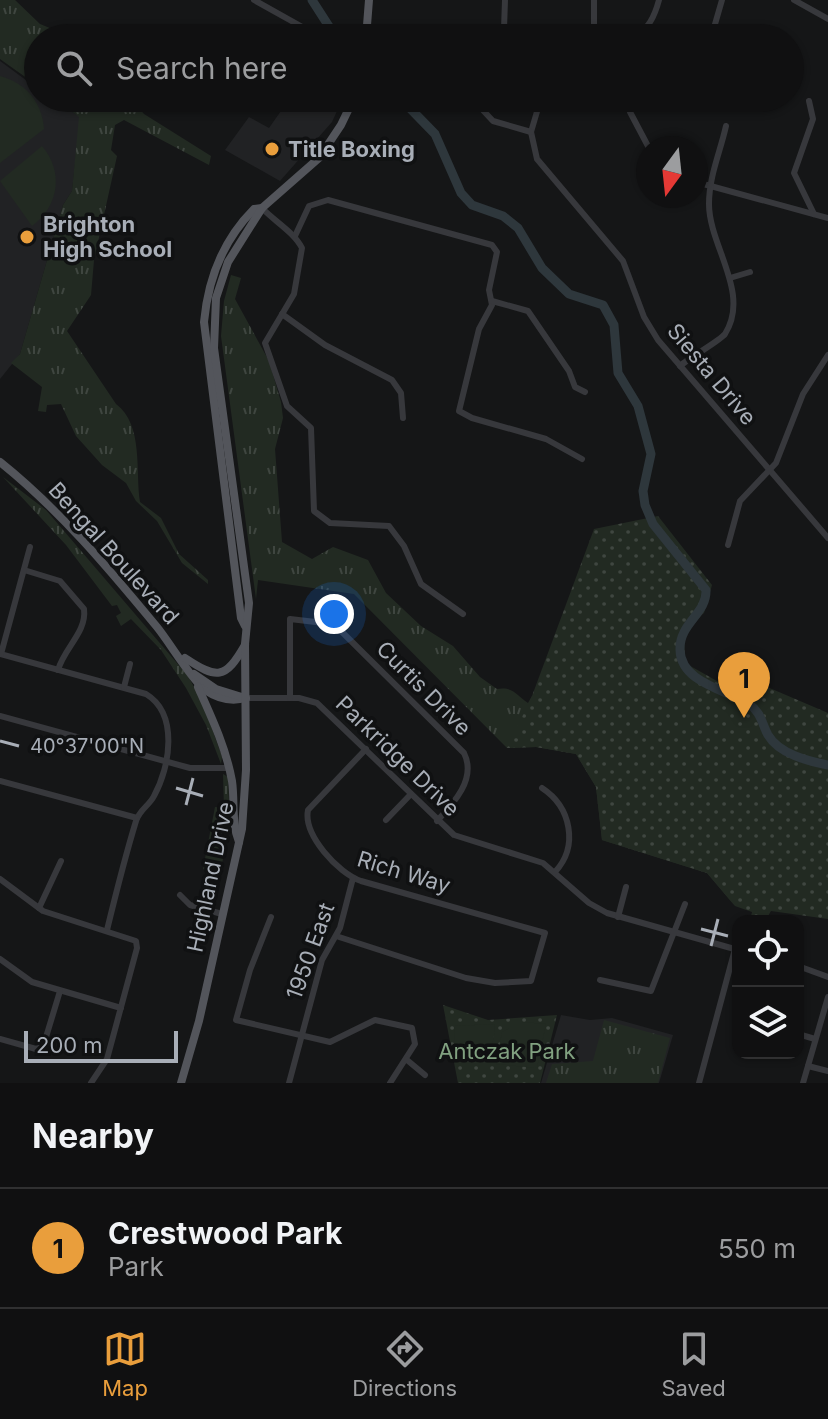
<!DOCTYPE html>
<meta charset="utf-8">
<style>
:root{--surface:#101011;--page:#19191a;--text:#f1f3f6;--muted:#9c9d9f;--line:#303031;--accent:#e99e3c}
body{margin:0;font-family:Inter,sans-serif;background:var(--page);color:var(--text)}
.controls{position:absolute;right:24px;bottom:24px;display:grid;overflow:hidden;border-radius:16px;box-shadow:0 2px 6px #0004}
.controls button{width:72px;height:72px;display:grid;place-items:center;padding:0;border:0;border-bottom:2px solid var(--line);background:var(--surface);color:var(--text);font:40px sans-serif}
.compass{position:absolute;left:636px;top:136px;width:72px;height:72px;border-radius:50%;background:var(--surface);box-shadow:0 2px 6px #0004;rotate:195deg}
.scale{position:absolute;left:24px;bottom:20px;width:154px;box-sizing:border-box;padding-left:8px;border:4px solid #a8aeb7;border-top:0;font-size:22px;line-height:28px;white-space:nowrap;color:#a8aeb7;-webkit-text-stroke:6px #101112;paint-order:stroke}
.you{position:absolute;left:334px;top:614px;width:28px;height:28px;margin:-20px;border:6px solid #fff;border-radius:50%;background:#1a73e8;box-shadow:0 0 0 12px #1a73e833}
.badge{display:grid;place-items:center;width:52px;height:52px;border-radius:50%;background:var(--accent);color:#111;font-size:26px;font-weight:700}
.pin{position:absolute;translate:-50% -66px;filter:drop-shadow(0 2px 4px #0008)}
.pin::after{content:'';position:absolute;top:42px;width:28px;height:24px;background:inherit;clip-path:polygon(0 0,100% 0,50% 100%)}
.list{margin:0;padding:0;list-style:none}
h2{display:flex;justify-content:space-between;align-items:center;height:104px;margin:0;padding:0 32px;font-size:34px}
h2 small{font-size:26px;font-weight:400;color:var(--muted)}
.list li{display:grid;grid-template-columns:52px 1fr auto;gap:24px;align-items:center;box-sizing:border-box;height:120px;padding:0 32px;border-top:2px solid var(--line)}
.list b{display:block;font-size:30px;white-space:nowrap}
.list p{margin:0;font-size:26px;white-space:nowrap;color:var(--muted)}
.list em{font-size:26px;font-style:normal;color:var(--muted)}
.icon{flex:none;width:44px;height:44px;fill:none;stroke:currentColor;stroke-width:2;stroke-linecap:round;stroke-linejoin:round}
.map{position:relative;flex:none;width:828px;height:1083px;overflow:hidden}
.search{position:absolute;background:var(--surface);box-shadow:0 2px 6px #0004;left:24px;right:24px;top:24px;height:88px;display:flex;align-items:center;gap:20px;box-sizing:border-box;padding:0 28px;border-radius:44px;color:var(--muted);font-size:30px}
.sheet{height:224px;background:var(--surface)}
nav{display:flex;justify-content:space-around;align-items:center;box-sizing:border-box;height:112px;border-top:2px solid var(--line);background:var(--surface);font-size:22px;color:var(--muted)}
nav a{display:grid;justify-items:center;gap:4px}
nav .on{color:var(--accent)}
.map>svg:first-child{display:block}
.built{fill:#212224}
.grass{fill:url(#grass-tufts)}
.park{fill:url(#park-dots)}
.pitch{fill:#222a22}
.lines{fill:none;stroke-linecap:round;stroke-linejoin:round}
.river{stroke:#2e373c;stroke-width:9}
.minor{stroke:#37383c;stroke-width:6}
.major{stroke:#53555b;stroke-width:8}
.ticks{fill:none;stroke:#a8aeb7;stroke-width:3}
.poi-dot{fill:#e99e3c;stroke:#101112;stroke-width:3}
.labels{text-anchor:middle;stroke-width:7;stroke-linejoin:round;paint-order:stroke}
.poi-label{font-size:22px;font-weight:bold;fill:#a8aeb7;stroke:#101112;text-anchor:start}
.street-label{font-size:22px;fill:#a8aeb7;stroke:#101112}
.park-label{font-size:22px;fill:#81a180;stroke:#101112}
.ticks-label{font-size:20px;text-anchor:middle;fill:#a8aeb7;stroke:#101112;stroke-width:7;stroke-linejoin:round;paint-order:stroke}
</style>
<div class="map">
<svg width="828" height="1083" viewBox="0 0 828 1083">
<defs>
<pattern id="grass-tufts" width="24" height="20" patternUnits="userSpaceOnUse" patternTransform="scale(2)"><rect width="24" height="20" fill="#222a22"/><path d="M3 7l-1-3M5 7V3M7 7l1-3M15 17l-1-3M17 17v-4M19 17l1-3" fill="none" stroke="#3f4640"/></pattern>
<pattern id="park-dots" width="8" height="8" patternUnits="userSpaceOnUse" patternTransform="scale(2)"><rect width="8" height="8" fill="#222a22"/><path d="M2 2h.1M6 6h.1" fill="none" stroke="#3f4640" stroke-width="1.8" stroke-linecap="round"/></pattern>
</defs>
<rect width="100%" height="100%" fill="#151617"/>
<g class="built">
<path d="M0,61L38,89V98H51L80,117L72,191L63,205L20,354L0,379Z"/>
<path d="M290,98H343L332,122L280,181L225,150L249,117L269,128Z"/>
<path d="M561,1015L590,1020L612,1018L673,1035L659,1083H541Z"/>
</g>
<g class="grass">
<path d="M0,0H15L40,24L74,38H38V86L0,59Z"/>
<path d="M54,98H130L144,114L211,156L209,165L124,120L115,125L111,150L117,156L94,260L91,295L67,331L116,404C144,425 135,472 140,502L161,518L179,554L208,580V584L182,563L157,521L136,501L126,483L102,465L76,436L61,404L47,405L46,412L38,411L42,387L11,363L20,354L63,205L72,191L79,117Z"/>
<path d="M231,275L241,278L235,299L269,361L281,402L283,418L275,449L282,542L312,559L333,547L368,560L386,593L421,626L453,646L480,677L497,689C513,686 517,696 528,703L532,696L630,766L735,906L707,873L602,840L596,787L576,754L536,747L507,748L354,594L258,580L256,599L221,336L224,301Z"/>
<path d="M3,477L46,510L188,676L203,703L222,757L221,764L206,725L186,688L161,650L131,619L121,626L116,616L121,613L117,605L112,606L66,545Z"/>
<path d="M223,774L228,777L230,829L212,906L208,905V871L203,869L215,807L224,808Z"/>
<path d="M604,1020L670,1038L658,1083H546L552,1064L593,1061Z"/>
</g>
<g class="park">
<path d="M658,516L712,585L704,613L684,630L685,663L747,698L758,683L828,713V919L771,911L765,921H750L752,912L735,906L707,873L602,840L596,787L576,754L536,747L507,748L532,696L594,529Z"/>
<path d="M443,1005L488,1020L557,1015L540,1083H458Z"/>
</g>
<g class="pitch">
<path d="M0,76C26,83 42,102 44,129L0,163Z"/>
<path d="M42,146C64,172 59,206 32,226L0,181Z"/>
<path d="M522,1022L546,1024L537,1068L496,1064L502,1032Z"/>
<path d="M494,1024C497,1053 479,1064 454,1059L455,1026Z"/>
</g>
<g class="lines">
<g class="river">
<path d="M312,0L330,28L346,38"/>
<path d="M400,98L435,134L461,193L472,205L503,216L518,228L542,268L569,294L603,305L614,325L618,373L638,406L651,454L643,491L645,505L653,524L706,590C707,614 679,623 680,650C681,683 727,690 749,704C761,712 762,724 768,735C779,754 808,761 828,765"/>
</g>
<g class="minor">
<path d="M254,0L322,38"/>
<path d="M505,0L504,29L528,38"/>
<path d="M794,0L828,19"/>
<path d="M594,29V0"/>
<path d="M568,38C607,12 641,67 659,0"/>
<path d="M711,38L722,0"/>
<path d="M541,98L531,132L537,159L623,261L644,317L658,340L828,538"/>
<path d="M809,101L813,119L794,173L814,214"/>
<path d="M479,106L493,121L531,132"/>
<path d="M630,112L649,148"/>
<path d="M696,182L828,218"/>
<path d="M262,208C274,221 294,232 302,248L294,294L265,343L287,406L311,428L314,511L330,523L389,526L404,546L421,584L463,614"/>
<path d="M295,236L309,206L328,200L492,245L497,252L489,290L492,305L479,329L459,411L472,418L546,439L582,459"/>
<path d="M730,278L750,272"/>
<path d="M492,301L528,311L569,371L575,387L585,392"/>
<path d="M282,314L325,345L392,380L401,393L403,418"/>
<path d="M680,366C689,358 721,340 725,334C751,293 709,246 709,204C709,176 720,153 726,126"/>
<path d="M728,545L740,501L776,463L803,394L828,355"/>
<path d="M24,570L60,581L84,609C87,632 64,648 58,670"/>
<path d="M0,654L146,694C179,714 170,767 154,796C149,806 140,809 136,821C125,857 116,893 107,930"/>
<path d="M1,654L30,547"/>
<path d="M124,687L130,664"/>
<path d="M246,698H299L317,703L454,835L543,863L589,903L607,913L738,950"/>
<path d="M290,698V619L324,623L341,631L464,753C477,779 453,804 437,821"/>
<path d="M0,716L190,768H229"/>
<path d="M0,781L137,818"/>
<path d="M542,788C571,807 579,846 555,872"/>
<path d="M386,820L411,794"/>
<path d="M0,879L43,911L136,941L137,948L107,1059L91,1083"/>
<path d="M180,895L190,905L222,914"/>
<path d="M39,908L61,861"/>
<path d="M271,917L250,970L236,1020L330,1042L375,1020L412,1028L415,1044L390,1083"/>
<path d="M618,917L626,887"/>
<path d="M336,936L466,978L495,983L531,981L545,933L361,881C338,873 303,835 308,810L366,749"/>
<path d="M0,959L32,982L121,1008"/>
<path d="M798,966L828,977"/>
<path d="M600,980L651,991L685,904"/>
<path d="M798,1034L815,1039"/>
<path d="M0,1039L36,1049L43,1047L60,991"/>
<path d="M407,1060L425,1075"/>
<path d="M808,1066L828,1071"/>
<path d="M289,1083L322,960L340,928L353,878"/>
<path d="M699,1083L735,949"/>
<path d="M803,1083L828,997"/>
</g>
<g class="major">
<path d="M366,38L369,0"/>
<path d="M0,462C59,509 109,569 157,627C170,643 191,679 205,690C218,699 231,702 246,698"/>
<path d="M245,626L241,618L204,322C208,279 223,240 254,209L262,208"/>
<path d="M185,658C217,679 225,680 245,645"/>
<path d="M194,674L216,689L245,698"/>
<path d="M198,687C212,718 226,748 232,781C235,802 231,822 239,842"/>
<path d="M181,1083L199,1021L242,829L246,770L245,644L249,603L214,348L216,298L228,262L262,208L319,158L341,125L354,98"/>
</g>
</g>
<path class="ticks" d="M0,741L19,746M176,788L203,796M186,805L193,778M701,929L728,936M711,946L718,919"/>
<g class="poi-dot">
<circle cx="272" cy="149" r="8"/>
<circle cx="27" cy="237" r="8"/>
</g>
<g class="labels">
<g class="poi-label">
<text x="288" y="157">Title Boxing</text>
<text x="43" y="232">Brighton<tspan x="43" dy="25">High School</tspan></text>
</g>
<g class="street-label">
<text transform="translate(712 374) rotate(50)" y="8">Siesta Drive</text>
<text transform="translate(114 553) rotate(48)" y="8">Bengal Boulevard</text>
<text transform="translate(424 688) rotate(45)" y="8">Curtis Drive</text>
<text transform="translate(398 756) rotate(44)" y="8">Parkridge Drive</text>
<text transform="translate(404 872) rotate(17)" y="8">Rich Way</text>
<text transform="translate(210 877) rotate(-78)" y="8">Highland Drive</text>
<text transform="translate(310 951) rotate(-70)" y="8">1950 East</text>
</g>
<g class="park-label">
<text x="507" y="1059">Antczak Park</text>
</g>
</g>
<g class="ticks-label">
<text x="87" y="753">40°37'00"N</text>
</g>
</svg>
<div class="controls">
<button><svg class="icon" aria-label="locate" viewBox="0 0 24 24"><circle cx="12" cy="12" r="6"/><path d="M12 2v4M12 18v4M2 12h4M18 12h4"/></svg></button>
<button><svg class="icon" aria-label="layers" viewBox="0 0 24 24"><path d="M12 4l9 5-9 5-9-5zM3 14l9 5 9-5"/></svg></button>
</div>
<svg class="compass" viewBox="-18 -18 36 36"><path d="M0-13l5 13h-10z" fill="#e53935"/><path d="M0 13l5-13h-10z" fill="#9c9d9f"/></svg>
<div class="scale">200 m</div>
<div class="you"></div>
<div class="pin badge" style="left:744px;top:718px">1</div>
<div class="search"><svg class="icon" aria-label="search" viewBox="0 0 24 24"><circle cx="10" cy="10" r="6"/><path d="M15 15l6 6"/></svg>Search here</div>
</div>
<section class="sheet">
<h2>Nearby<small></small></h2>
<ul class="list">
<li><span class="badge">1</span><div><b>Crestwood Park</b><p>Park</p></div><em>550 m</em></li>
</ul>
</section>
<nav>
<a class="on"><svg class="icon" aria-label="map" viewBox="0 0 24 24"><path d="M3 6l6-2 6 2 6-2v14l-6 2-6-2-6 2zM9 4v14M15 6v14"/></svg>Map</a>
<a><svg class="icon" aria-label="directions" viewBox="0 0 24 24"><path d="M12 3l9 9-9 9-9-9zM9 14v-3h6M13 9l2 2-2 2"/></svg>Directions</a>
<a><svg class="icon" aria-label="saved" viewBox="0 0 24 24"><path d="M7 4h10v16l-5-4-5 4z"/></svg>Saved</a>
</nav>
